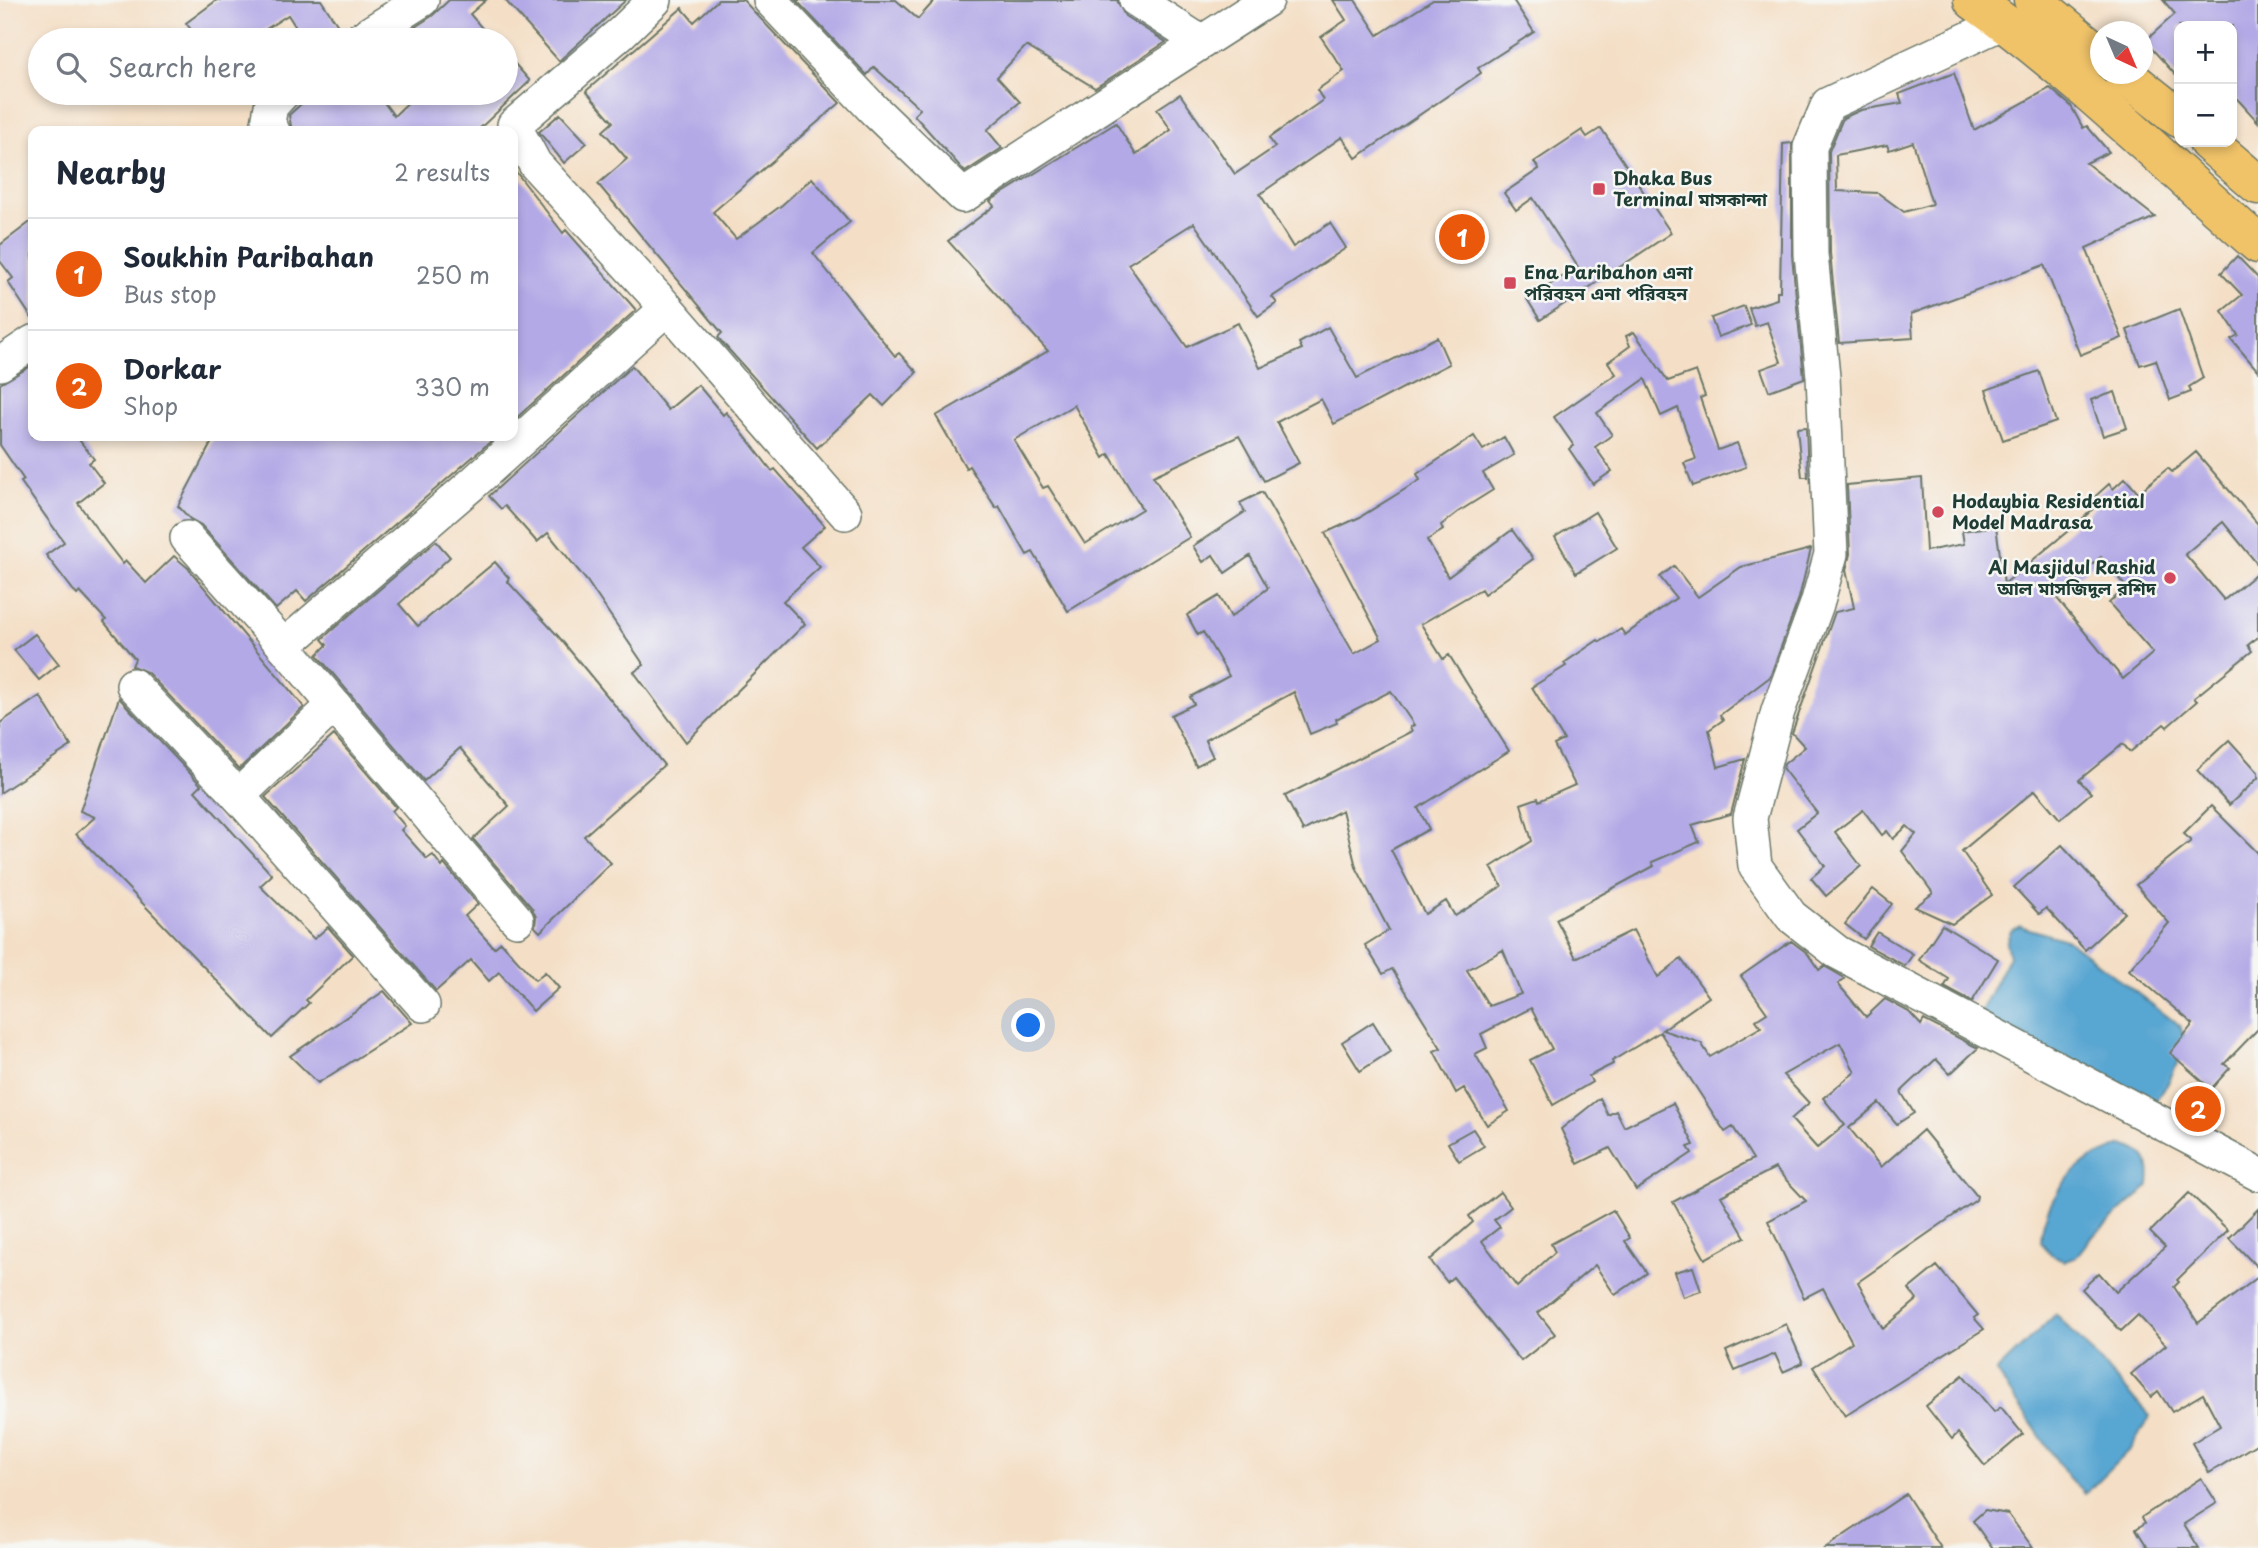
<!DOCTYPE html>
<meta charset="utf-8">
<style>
:root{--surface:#fff;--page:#f6f6f7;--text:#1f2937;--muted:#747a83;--line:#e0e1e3;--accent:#ea580c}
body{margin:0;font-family:"Playpen Sans","Noto Sans Bengali",sans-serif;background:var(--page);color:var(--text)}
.controls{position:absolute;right:21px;top:21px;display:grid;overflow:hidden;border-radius:14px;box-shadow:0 4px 10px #0003}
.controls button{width:63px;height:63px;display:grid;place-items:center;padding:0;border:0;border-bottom:2px solid var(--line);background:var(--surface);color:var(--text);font:35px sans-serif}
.compass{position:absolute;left:2090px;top:21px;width:63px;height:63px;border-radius:50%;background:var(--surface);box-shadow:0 4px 10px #0003;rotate:136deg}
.you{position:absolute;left:1029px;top:1026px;width:24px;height:24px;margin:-18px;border:5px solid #fff;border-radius:50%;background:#1a73e8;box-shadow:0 0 0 10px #1a73e833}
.badge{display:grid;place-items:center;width:46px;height:46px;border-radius:50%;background:var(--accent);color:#fff;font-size:23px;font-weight:700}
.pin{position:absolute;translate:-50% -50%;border:4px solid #fff;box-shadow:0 2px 7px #0006}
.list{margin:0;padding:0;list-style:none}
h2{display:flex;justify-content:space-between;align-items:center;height:91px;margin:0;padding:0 28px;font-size:30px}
h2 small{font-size:23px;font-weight:400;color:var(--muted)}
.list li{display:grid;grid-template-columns:46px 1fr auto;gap:21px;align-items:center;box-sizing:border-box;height:112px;padding:0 28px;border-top:2px solid var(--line)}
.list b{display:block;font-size:26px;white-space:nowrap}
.list p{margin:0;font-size:23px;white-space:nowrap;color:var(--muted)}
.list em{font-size:23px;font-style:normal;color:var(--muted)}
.icon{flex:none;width:38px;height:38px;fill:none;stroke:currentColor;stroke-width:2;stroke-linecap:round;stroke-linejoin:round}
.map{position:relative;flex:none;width:2258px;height:1548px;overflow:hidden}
.search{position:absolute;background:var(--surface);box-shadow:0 4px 10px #0003;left:28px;top:28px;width:490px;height:77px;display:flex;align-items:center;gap:18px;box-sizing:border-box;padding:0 24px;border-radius:38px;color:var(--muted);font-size:26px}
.panel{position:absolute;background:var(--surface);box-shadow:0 4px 10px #0003;left:28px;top:126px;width:490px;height:315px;border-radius:14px}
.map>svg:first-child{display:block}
.water{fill:#59a6d2;stroke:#3c7283;stroke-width:2}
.building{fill:#b2a9e6;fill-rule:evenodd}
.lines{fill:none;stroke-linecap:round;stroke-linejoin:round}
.minor-casing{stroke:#6a7667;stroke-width:36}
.major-casing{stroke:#6a7667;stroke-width:41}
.minor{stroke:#fff;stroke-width:33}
.major{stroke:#f0c369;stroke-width:38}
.poi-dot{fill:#d1495b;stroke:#f6f6f2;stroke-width:2.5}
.labels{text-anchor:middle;stroke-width:5;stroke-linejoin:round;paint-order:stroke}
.poi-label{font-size:18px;font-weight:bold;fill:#1f3d34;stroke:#f6f6f2;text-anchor:start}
</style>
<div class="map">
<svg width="2258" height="1548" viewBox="0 0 2258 1548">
<rect width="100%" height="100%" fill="#f6f6f2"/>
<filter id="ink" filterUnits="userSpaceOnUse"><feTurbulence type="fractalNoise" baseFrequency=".0143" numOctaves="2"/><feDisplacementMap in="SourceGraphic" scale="14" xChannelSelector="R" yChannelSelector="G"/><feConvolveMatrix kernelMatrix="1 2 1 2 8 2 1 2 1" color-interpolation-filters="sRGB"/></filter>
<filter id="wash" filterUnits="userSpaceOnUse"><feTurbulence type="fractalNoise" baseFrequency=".00686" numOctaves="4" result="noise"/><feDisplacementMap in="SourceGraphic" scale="28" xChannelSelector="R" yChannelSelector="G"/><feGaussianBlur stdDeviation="1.57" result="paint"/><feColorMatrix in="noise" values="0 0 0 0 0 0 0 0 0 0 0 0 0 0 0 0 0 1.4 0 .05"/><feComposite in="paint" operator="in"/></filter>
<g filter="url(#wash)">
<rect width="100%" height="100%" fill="#f4dfc6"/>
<g class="water">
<path d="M2020,926L2069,941L2180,1026L2187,1043L2167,1085L2152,1105L1976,1021L2009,956L2006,943L2011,931Z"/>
<path d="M2122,1145C2147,1151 2152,1162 2149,1186L2091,1238L2075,1258L2065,1261L2051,1254L2041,1242C2041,1214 2060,1182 2082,1165C2093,1156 2109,1152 2122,1145Z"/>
<path d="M2056,1314L2150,1416L2131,1448L2085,1494L2069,1478L1996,1372Z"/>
</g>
<g id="blocks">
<g class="building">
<path d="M217,0H321L342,32L340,40H304L288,15L249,40H199L186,23Z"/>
<path d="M449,0H486L470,14L492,40H395L432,16Z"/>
<path d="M505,0H626L559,61Z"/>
<path d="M718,0H743L840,103L713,212L736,239L782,205L812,178L850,222L813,253L895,356L899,353L917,372L884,406L873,395L817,448L721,341L718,337L722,333L598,184L627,159L603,131L613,122L586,91L682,8L694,22Z"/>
<path d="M796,0H896L918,19L935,0H1117L1125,16L1166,42L1095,88L1026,46L997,77L1020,102L987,130L1002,148L965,172L914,115L920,109L874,67L867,75Z"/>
<path d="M1333,0H1355L1378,35L1433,0H1513L1534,32L1478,68L1481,73L1356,158L1342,137L1260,194L1293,247L1330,223L1346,248L1272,297L1277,303L1258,316L1194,223L1128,264L1187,347L1238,323L1260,368L1302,349L1299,343L1328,327L1357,378L1437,337L1449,364L1334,424L1321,399L1277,422L1299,463L1264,481L1239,436L1153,476L1190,537L1068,611L1033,552L1027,555L999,506L996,508L969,466L966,468L936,416L1048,351L948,241L994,206L990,201L1116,123L1136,155L1171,130L1157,109L1180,94L1235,174L1275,147L1269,138L1323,100L1317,90L1344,71L1321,37L1346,20ZM1074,405L1104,458L1109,454L1142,509L1085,544L1048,486L1043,488L1014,440Z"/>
<path d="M2163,0H2258V122L2232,93V26H2179V79L2145,41L2175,14Z"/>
<path d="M506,54L530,81L477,131H292L289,115L313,93H377L394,116L418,93H506Z"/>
<path d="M1954,73L1974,130L2050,88L2071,106L2083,128L2087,126L2109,152L2086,163L2155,217L2086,248L2122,338L2080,355L2044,265L1911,314L1913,338L1839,343L1830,253L1829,151L1843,118L1861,110L1902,103L1899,94ZM1913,142L1932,204L1904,212L1878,193L1837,191L1836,155L1887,145L1889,150Z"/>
<path d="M560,114L587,143L564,163L539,132Z"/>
<path d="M1601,128L1671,233L1540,320L1527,299L1578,267L1533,198L1516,210L1504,193L1539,169L1534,162L1582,130L1587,137Z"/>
<path d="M1792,143V256L1804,378L1769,391L1761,369L1781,362L1767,322L1755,326L1749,308L1777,299V291H1780L1783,144Z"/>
<path d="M513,168L563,233L566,230L636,310L513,421Z"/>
<path d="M33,220V320L8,282L13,278L0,261V245Z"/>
<path d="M2237,256L2258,278V371L2231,339L2238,335L2222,311L2242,295L2221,273Z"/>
<path d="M1744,306L1751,325L1718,337L1711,318Z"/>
<path d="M2179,309L2203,378L2189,387L2191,392L2170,400L2156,360L2140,365L2127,330Z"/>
<path d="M1634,332L1668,381L1696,371L1705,396L1700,398L1718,450L1737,443L1746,467L1693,486L1684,463L1696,459L1678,408L1661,416L1645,379L1597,413L1612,435L1595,447L1612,471L1593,484L1569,449L1574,446L1554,417L1616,374L1608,362L1630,346L1626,336Z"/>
<path d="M33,365V436H76L94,459L89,463L104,483L78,503L106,542L123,564L126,561L146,583L174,556L188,568L304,707L239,769L147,672L132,666L135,659L104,622L106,620L80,592L77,595L46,555L64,542L21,482L24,480L0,445V384Z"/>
<path d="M632,366L668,410L698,385L723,415L726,412L772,471L775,469L825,526L801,547L820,567L783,601L805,624L686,742L634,672L644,665L587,581L548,533L537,542L505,506L501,509L489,496Z"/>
<path d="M2039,371L2056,422L2003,440L1986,390Z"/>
<path d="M2115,392L2127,428L2103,436L2091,400Z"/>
<path d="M1806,427L1808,477H1802L1797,428Z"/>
<path d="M215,436H497L306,601L297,591L276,609L201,525L190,519L178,506Z"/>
<path d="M1474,436L1483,450L1504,437L1514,455L1483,473L1493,490L1458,512L1441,525L1443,530L1427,540L1448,577L1512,530L1533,559L1484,594L1481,589L1421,624L1443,659L1449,655L1509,751L1418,808L1429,829L1391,850L1425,914L1446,901L1455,916L1502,886L1491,867L1532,841L1521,804L1538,798L1539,801L1575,785L1554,745L1564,740L1532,687L1566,666L1564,663L1598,640L1600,642L1621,629L1625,635L1676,598L1660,577L1674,566L1698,597L1741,567L1811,549L1799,598L1770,677L1720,715L1723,720L1709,730L1718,767L1745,759L1731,814L1692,825L1699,842L1652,862L1654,866L1556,919L1576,958L1633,930L1658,977L1681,959L1709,997L1662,1030L1701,1043L1710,1057L1761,1027L1756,1020L1767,1013L1741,976L1791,941L1807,953L1819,970L1824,966L1843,977L1844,979L1838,984L1866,1017L1885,999L1909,1012L1921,1025L1924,1020L1978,1048L1950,1074L1936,1059L1905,1088L1901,1092L1914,1113L1897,1124L1879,1103L1849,1128L1881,1167L1923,1130L1977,1196L1976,1200L1858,1282L1883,1329L1917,1300L1909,1289L1937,1266L1978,1315L1974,1318L1984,1329L1845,1416L1813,1367L1852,1342L1823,1288L1804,1298L1768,1221L1806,1201L1775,1168L1721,1196L1745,1237L1705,1259L1673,1202L1753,1159L1733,1127L1725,1132L1660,1032L1612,1061L1613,1064L1589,1076L1592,1082L1553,1105L1530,1060L1552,1049L1531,1008L1481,1034L1487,1048L1475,1054L1509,1111L1487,1125L1464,1088L1456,1093L1434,1051L1441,1048L1392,969L1383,974L1365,945L1389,930L1356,867L1342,810L1303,831L1285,796L1412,731L1410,727L1414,725L1391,691L1336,719L1337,723L1310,734L1294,692L1205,740L1213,757L1196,766L1171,715L1194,704L1190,697L1229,676L1203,632L1198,635L1187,615L1219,596L1231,617L1268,588L1250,556L1225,573L1213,555L1203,562L1193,546L1245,512L1240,503L1262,492L1354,654L1381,639L1325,533L1360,517L1420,480L1417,474ZM1503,950L1521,994L1489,1006L1467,970ZM1840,1043L1855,1072L1823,1098L1845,1125L1817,1148L1791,1119L1809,1103L1783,1075Z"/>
<path d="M2196,452L2258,524V565L2223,522L2185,554L2224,600L2258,572V637L2248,645L2252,651L2194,698L2197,701L2167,727L2164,724L2130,752L2123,744L2079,780L2091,793L2060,819L2035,790L1962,851L1992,895L1952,924L1915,907L1933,893L1902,851L1916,834L1907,826L1893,839L1887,831L1882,835L1863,810L1835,832L1861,866L1826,896L1811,878L1825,866L1797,829L1817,813L1783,769L1784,764L1805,747L1792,733L1835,612L1854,608L1846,570L1850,554L1847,485L1922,478L1926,551L1964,544L1962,531L1996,526L2004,584L2080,521L2095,507L2090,501L2109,484L2113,489L2125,478L2138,493L2168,468L2172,472ZM2101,557L2126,587L2109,603L2153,653L2123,679L2055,596Z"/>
<path d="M1595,512L1617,548L1576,573L1555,537Z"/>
<path d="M436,541L450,557L399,604L418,626L495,562L509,578L507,581L558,636L664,765L584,836L611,863L540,932L535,927L536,917L532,908L473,839L509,806L460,748L424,781L317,655L327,645L322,639L332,630Z"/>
<path d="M35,634L59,664L39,680L14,650Z"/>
<path d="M40,696L71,746L0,793V723Z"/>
<path d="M119,698L201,785L195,791L272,875L260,886L314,939L328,927L353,955L306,1000L309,1003L272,1038L76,834L95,817L80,811Z"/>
<path d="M334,735L396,807L392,811L405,826L401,830L427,859L433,855L442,867L444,864L478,904L465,916L494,948L501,942L535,980L545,972L559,988L533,1011L499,972L489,981L471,960L436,991L265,797Z"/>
<path d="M2229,740L2258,772V778L2229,805L2197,770Z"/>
<path d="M2211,806L2258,853V1029L2224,1064L2230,1068L2211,1089L2170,1053L2193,1024L2129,970L2169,923L2136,885L2191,841L2183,834Z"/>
<path d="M2062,845L2125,913L2085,950L2046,908L2039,914L2014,887Z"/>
<path d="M1873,889L1892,904L1864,939L1845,924Z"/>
<path d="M1942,925L1998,959L1972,1002L1944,987L1949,979L1919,960Z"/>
<path d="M1877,932L1913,954L1905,966L1868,946Z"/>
<path d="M384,991L412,1023L318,1083L290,1056Z"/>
<path d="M1373,1022L1391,1051L1360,1071L1342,1042Z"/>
<path d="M2198,1092L2214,1106L2200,1122L2182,1111Z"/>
<path d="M1600,1098L1608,1115L1616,1111L1624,1127L1673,1103L1694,1145L1688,1147L1692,1153L1636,1190L1610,1148L1578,1164L1561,1129Z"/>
<path d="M1473,1129L1484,1146L1459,1161L1448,1143Z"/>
<path d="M1500,1192L1511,1207L1494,1220L1500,1227L1482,1241L1517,1287L1555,1252L1551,1244L1613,1210L1630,1238L1625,1241L1647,1273L1615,1295L1595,1265L1538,1313L1555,1334L1521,1361L1453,1277L1447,1282L1430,1260L1473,1222L1469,1216Z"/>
<path d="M2189,1193L2228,1230L2177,1280L2179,1282L2174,1287L2198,1323L2258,1277V1443L2209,1473L2192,1443L2220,1426L2203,1394L2172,1412L2158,1391L2151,1397L2131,1374L2166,1345L2138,1315L2121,1331L2082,1289L2099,1273L2116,1292L2165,1247L2150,1232Z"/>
<path d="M2258,1209V1268L2229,1238Z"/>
<path d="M1693,1267L1701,1291L1683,1297L1675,1272Z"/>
<path d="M1786,1324L1803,1363L1783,1372L1775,1354L1735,1371L1726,1351Z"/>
<path d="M1963,1375L1994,1412L2001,1407L2023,1434L1985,1466L1958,1433L1952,1439L1926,1406Z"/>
<path d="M2201,1478L2217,1503L2184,1524L2199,1548H2148L2136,1529L2145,1523L2142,1517Z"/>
<path d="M1906,1494L1941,1548H1825Z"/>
<path d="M1985,1510L2008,1514L2033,1548H1992L1973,1521Z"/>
</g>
</g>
</g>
<g filter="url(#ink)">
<use href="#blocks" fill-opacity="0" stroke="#6a7667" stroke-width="2"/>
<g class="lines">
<defs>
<g id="minor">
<path d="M655,0L622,32L514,125L535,164L667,308L845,513"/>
<path d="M770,0L874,110L963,196L1267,0"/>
<path d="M1136,0L1201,42"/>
<path d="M2004,22L1828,104L1810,147L1811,254L1823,377L1831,554L1817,604L1778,711L1750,818L1755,866L1791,916L1837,952L2258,1174"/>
<path d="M359,40L422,0"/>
<path d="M273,131L268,123L271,106L283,93"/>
<path d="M0,364L33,342"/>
<path d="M187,538L284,646"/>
<path d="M133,685L238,796"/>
<path d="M334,705L238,796L423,1005"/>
<path d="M517,920L284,646L471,485L667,308"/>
</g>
<g id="major">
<path d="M1973,0C2074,72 2165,162 2258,244"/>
<path d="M2033,0L2100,55"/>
<path d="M2124,74L2179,118"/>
<path d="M2208,142L2258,185"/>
</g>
</defs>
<use href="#minor" class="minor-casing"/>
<use href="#major" class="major-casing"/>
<use href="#minor" class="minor"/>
<use href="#major" class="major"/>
</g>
</g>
<g class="poi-dot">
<rect x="1592" y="182" width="14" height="14" rx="3.5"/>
<rect x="1503" y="276" width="14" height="14" rx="3.5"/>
<circle cx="1938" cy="512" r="7"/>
<circle cx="2170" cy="578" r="7"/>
</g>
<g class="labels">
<g class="poi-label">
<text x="1613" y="185">Dhaka Bus<tspan x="1613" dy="21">Terminal মাসকান্দা</tspan></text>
<text x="1524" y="279">Ena Paribahon এনা<tspan x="1524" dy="21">পরিবহন এনা পরিবহন</tspan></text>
<text x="1952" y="508">Hodaybia Residential<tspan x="1952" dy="21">Model Madrasa</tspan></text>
<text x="2156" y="574" text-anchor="end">Al Masjidul Rashid<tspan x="2156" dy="21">আল মাসজিদুল রশিদ</tspan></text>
</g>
</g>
</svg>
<div class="controls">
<button>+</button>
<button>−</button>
</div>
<svg class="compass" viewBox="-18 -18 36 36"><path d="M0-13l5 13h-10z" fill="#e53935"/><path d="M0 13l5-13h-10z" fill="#747a83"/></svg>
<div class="you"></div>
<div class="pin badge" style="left:1462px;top:237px">1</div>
<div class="pin badge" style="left:2198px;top:1109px">2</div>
<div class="search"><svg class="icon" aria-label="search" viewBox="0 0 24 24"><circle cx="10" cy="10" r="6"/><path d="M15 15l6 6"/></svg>Search here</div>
<section class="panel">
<h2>Nearby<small>2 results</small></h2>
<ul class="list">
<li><span class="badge">1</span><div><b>Soukhin Paribahan</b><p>Bus stop</p></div><em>250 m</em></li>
<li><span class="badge">2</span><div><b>Dorkar</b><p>Shop</p></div><em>330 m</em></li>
</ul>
</section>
</div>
